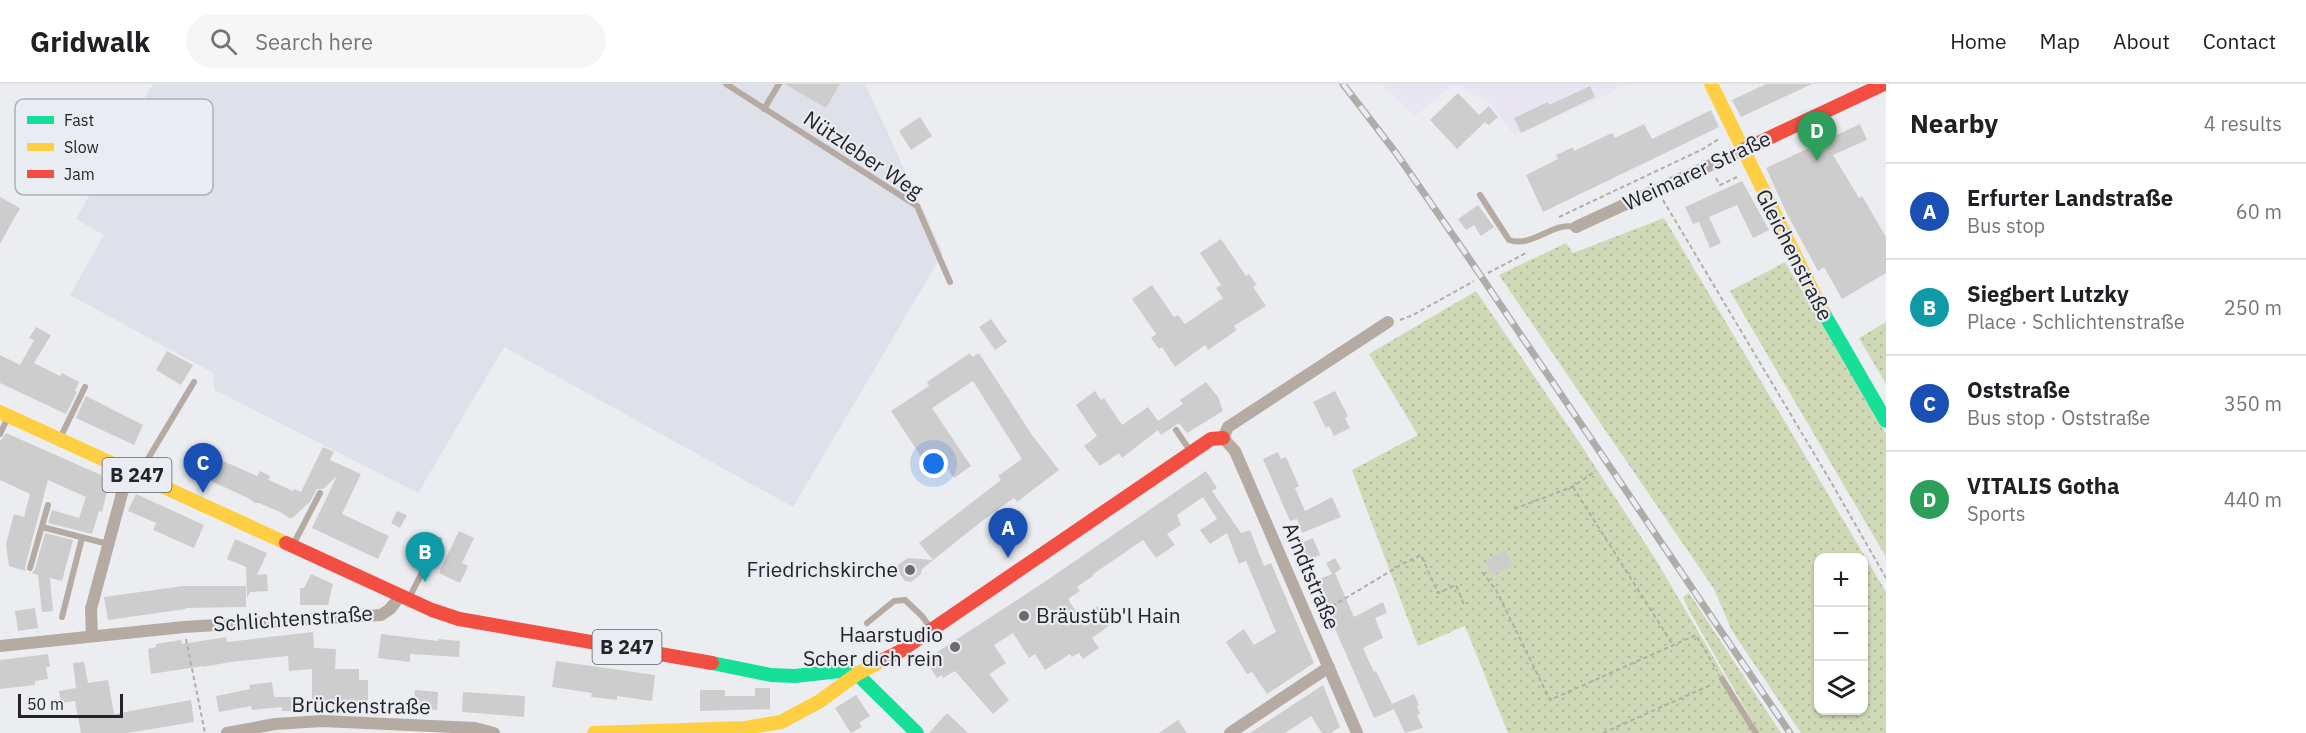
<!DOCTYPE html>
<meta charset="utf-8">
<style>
:root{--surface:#fff;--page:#f6f6f6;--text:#202124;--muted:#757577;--line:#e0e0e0;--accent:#0b8043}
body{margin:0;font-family:"IBM Plex Sans",sans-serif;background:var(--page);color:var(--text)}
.controls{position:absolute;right:18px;bottom:18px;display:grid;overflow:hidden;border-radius:12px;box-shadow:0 2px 4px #0004}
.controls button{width:54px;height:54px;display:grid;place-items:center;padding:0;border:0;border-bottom:2px solid var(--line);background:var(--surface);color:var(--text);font:30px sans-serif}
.scale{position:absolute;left:18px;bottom:15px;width:105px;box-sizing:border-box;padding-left:6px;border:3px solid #252528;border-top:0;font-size:16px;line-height:21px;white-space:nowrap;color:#252528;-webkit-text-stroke:4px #eaecf3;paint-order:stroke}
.you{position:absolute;left:934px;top:380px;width:21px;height:21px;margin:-15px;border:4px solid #fff;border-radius:50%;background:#1a73e8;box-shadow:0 0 0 9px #1a73e833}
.badge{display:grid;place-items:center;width:39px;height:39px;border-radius:50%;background:var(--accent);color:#fff;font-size:20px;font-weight:700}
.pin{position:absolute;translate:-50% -50px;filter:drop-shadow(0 2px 3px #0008)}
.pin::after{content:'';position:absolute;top:32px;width:21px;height:18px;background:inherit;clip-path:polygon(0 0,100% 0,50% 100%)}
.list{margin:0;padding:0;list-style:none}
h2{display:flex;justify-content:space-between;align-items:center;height:78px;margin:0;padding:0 24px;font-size:26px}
h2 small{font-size:20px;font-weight:400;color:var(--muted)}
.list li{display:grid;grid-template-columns:39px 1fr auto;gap:18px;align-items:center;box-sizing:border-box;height:96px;padding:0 24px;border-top:2px solid var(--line)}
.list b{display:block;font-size:22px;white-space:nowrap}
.list p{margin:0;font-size:20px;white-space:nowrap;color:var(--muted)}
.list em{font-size:20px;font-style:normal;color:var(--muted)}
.icon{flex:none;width:33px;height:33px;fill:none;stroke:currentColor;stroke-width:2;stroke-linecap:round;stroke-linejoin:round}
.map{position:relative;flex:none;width:1886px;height:649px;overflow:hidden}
header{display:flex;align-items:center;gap:36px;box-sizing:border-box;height:84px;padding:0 30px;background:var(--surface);border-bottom:2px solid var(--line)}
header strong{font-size:28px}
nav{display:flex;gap:33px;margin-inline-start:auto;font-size:21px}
.search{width:420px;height:54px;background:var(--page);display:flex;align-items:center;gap:15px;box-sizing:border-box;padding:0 21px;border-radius:33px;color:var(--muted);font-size:22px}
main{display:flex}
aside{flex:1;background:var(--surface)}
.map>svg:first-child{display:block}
.commercial{fill:#e9e5f2}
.built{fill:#dee0ea}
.grass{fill:url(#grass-dots);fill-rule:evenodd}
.building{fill:#cecdce}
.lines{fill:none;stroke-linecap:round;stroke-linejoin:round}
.path{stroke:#b5aca9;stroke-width:2;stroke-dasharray:4.5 3;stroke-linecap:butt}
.lane{stroke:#b6aba2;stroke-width:6}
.street{stroke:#b6aba2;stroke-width:12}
.fast{stroke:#16e098;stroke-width:14}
.slow{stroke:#ffcf43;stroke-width:14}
.jam{stroke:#f24e42;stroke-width:14}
.rail-casing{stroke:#b0acaa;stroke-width:7}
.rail{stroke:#eaecf3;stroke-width:4.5;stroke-dasharray:14;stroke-linecap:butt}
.poi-dot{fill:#6b6b6e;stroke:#eaecf3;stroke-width:2}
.labels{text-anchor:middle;stroke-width:4.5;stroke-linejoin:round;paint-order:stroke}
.shield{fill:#eaecf3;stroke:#606165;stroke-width:1.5}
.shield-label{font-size:20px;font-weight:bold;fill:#252528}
.street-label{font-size:21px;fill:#252528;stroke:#eaecf3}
.poi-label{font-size:21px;fill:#252528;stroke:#eaecf3;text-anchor:end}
.key{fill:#eaecf3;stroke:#afb0b6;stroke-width:1.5}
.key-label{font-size:16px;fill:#252528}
</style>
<header>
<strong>Gridwalk</strong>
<div class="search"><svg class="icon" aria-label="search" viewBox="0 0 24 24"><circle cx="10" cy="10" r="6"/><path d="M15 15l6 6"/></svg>Search here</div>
<nav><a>Home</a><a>Map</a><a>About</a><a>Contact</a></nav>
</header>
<main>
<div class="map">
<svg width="1886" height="649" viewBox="0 0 1886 649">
<defs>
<pattern id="grass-dots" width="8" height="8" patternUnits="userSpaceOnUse" patternTransform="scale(1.5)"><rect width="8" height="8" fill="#cfd9b5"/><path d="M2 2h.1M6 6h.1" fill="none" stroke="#b2ba9c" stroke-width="1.8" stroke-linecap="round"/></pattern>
</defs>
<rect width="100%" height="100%" fill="#ecedf1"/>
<path class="commercial" d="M1381,0H1630L1515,52L1489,19L1453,1L1415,32Z"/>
<path class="built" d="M153,0H865L943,169L793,423L504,263L418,409L215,306L213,289L70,211L104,151L76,135Z"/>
<g class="grass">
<path d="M1664,134L1886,508V649H1801L1732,547L1714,505L1499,191L1566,159L1573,169ZM1818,474H1864V626H1818Z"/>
<path d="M1785,178L1886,350V473L1730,207Z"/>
<path d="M1476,207L1579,358L1656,476L1758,649H1508L1465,542L1418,562L1352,386L1418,351L1369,270Z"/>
<path d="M1886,238V300L1859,254Z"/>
<path d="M1689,509L1781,649H1759L1690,528L1683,513Z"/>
</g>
<g class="building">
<path d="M785,0H840L826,24Z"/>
<path d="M1766,0H1812L1741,33L1732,16Z"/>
<path d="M1590,2L1595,13L1521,49L1514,34L1548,18L1549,21Z"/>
<path d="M1458,9L1479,31L1489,22L1498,33L1489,41L1485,38L1457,65L1430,36Z"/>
<path d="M1711,26L1719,43L1543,128L1526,91L1558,75L1556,71L1565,67L1573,63L1574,67L1612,49L1615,54L1644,40L1652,55Z"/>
<path d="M920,33L932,52L911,66L899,47Z"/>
<path d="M1860,40L1867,56L1833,71L1859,114L1862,112L1886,153V189L1842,215L1824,183L1818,187L1787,130L1766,84Z"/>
<path d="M1742,97L1769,146L1753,154L1737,121L1709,133L1721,159L1710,164L1699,138L1693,140L1685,123Z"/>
<path d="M0,113L20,124L0,160Z"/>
<path d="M1478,121L1494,143L1481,152L1474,141L1466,146L1458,135Z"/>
<path d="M1221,155L1246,192L1249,190L1257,201L1253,203L1266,222L1234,242L1237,246L1208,266L1205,261L1175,283L1162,263L1159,265L1151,254L1156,250L1132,215L1152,201L1174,233L1178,231L1185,240L1223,214L1216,204L1221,201L1200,169Z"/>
<path d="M991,235L1007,258L995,266L979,243Z"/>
<path d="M36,243L51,251L34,279L60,292L62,289L79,298L75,307L77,308L66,330L0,299V271L20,281L34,256L29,254Z"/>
<path d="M167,267L193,281L181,301L156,286Z"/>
<path d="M970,269L972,273L979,269L1032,351L1059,386L1017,418L1014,414L982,437L922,485L921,490L911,498L905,497L898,487V481L908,474L933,476L919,459L1001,396L998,392L1022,375L973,297L932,324L971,382L954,394L939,372L926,380L891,327L929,302L927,298Z"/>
<path d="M1206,298L1218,313L1223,327L1187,349L1179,339L1161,351L1158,346L1122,374L1119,369L1100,382L1084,362L1097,352L1076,321L1095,307L1101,316L1104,314L1122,341L1148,323L1158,337L1183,320L1180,316Z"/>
<path d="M1335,307L1348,332L1345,334L1350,344L1334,352L1329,342L1326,344L1313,318Z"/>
<path d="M86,312L143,341L134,361L76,334Z"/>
<path d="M6,349L101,391L108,399V404L102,428L99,427L92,450L48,439L52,426L79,434L86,413L48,396L25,483L26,487L9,482L6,460L14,430L24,433L30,410L0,396V357Z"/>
<path d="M323,363L334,368L330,376L361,390L342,430L389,452L378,475L312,444L337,392L323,405H317L310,418L292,434H289L282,429L259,419H255L250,415L198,391L207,370L257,392L260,387L270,392L269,396L293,407L294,405L301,408Z"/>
<path d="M1278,368L1281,375L1286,373L1299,402L1295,404L1305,427L1332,413L1341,433L1302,449L1297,435L1290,437L1263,375Z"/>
<path d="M1206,387L1217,404L1212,407L1241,449L1250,446L1264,482L1271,479L1314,579L1267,610L1252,588L1247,590L1226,558L1244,545L1254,561L1276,548L1246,477L1239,480L1227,449L1210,460L1200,446L1217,435L1203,413L1177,431L1181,441L1167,450L1175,461L1156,474L1143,456L1092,491L1093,492L1077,503L1080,507L1068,515L1080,534L1097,522L1110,541L1092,554L1099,564L1083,575L1079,569L1072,573L1070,570L1045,586L1035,570L1029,574L1013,549L994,561L1006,579L989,590L1009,616L993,630L955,587L943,594L942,591L937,594L925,576L1043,499Z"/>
<path d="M136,410L204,441L194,464L153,446L156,439L128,427Z"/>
<path d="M397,427L407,431L400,444L391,439Z"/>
<path d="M459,447L474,454L462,479L468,482L460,499L439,489Z"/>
<path d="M45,449L73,456L62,497L50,494L53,527L42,528L38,491L32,489L35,485Z"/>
<path d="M1313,454L1320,471L1307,476L1299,460Z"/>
<path d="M235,455L267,469L257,491L267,490L268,507L250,508L247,514L246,483L227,475Z"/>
<path d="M1505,466L1513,481L1493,491L1485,477Z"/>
<path d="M1335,474L1341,485L1335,489L1354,533L1383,518L1387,529L1375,534L1383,554L1363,564L1374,588L1376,587L1392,620L1414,610L1419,621L1417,622L1420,630L1417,631L1423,644L1405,649L1394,625L1374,634L1314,497L1332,490L1326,479Z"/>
<path d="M311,490L333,500L328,521H300V504H304Z"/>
<path d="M183,502H246V523L186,524V525L108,536L104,513Z"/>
<path d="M35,524L38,544L18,547L15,527Z"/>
<path d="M313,548L314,564L336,565L335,585H359V596H368V618L312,619V585L289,587L288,572L231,578L203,583V582L151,590L148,565L156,563V560L181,556L182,560L226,553L227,558Z"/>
<path d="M381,550L438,557V555L460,557L459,573L410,570V578L378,574Z"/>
<path d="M48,570L50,583H46L48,595L35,597V601L0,605V576Z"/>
<path d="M556,577L655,591L652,617L617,612V616L591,613L592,609L552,603Z"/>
<path d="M84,578L88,599L108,596L114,630L191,616L194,638L127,649H81L75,617L61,619L59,607L76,604L73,579Z"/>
<path d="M272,598L274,613H304V620L296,621V627H282V623L252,626L251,622L219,628L216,612L250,605L249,601Z"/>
<path d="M1323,601L1340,643L1331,649H1322L1311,632L1285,649H1250Z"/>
<path d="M755,604H770V625L700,627V606H725V612H755Z"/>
<path d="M415,606L438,608L437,626L414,624Z"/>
<path d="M463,608L525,612L524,633L462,628Z"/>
<path d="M856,611L870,632L859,639L862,643L851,649L835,624Z"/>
<path d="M947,629L968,649H929Z"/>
<path d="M1178,636L1187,649H1159Z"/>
</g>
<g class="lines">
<g class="path">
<path d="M1716,94L1720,101L1737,93"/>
<path d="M1663,116L1831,398L1886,494"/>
<path d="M1559,133L1703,65L1720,54"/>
<path d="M1488,189L1528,168"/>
<path d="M1400,236L1413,231L1474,197"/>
<path d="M1573,403L1673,561"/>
<path d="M1514,425L1572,403L1596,387"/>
<path d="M1482,488L1496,506L1550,616L1696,551L1717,587"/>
<path d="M1319,530L1404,479L1421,471L1438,509L1456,501L1464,521"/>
<path d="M186,555L205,649"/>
<path d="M1603,649L1713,600"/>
</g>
<g class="lane">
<path d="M726,0L917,122L950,198"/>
<path d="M764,25L779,0"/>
<path d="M1480,111L1509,156C1533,164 1553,137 1576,143"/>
<path d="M1176,346L1191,368"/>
<path d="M0,350L7,335"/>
<path d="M61,352L85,303"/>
<path d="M140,388L194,298"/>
<path d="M42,443L108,460"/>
<path d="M294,459L320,409"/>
<path d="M30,484L48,421"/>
<path d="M410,512L439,456"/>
<path d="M62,533L82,454"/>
<path d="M867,539L894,517L905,516L922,532L930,543"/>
<path d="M1722,595L1756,649"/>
</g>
<g class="street">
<path d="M1576,143L1743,66"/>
<path d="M92,552L91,525L128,387"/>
<path d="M0,562L184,543L381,531L390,525L400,512"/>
<path d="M227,649L275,640L322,637L475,644L494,649"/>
<path d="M1230,649L1329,583"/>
<path d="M1357,649L1235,367L1223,354L1228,343L1388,238"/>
</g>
<g class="fast">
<path d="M1823,228L1886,337"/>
<path d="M712,579L771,591L795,592L840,587L857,590L917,649"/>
</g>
<g class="slow">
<path d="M1711,0L1823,228"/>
<path d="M0,328L286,459"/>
<path d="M594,649L745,644L781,638L820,617L857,590L883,576"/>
</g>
<g class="jam">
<path d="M1743,66L1884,0"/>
<path d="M286,459L432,526L459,535L712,579"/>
<path d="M883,576L899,568L1211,355L1223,354"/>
</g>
<defs>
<path id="rail" d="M1343,0L1396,69L1466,170L1790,649"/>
</defs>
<use href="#rail" class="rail-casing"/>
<use href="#rail" class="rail"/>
</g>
<g class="poi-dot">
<circle cx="910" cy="486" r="6"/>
<circle cx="1024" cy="532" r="6"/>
<circle cx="955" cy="563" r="6"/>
</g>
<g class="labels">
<g class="shield">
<rect x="102.5" y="374" width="69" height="34" rx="4.5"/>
<rect x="592.5" y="546" width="69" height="34" rx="4.5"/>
</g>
<g class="shield-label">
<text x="137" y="398">B 247</text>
<text x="627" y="570">B 247</text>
</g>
<g class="street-label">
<text transform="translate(863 71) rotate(34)" y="7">Nützleber Weg</text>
<text transform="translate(1697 87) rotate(-25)" y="7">Weimarer Straße</text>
<text transform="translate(1794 171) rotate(63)" y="7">Gleichenstraße</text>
<text transform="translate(1311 492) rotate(67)" y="7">Arndtstraße</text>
<text transform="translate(293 535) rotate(-4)" y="7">Schlichtenstraße</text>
<text transform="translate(361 622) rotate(1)" y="7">Brückenstraße</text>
</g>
<g class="poi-label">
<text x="898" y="493">Friedrichskirche</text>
<text x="1036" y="539" text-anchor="start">Bräustüb'l Hain</text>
<text x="943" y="558">Haarstudio<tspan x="943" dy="24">Scher dich rein</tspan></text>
</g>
</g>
<rect x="15" y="15" width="198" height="96" rx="9" class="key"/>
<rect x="27" y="32" width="27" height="8" fill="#16e098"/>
<rect x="27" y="59" width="27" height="8" fill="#ffcf43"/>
<rect x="27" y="86" width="27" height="8" fill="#f24e42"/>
<g class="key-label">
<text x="64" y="42">Fast</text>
<text x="64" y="69">Slow</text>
<text x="64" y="96">Jam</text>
</g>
</svg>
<div class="controls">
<button>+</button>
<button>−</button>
<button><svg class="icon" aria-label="layers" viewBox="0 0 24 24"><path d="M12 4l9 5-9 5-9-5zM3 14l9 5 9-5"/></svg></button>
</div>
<div class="scale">50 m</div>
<div class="you"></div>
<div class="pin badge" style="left:1008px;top:474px;background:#1a4fb4">A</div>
<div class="pin badge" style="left:425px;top:498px;background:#0f9aa8">B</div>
<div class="pin badge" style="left:203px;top:409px;background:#1a4fb4">C</div>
<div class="pin badge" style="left:1817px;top:77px;background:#2e9e5b">D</div>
</div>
<aside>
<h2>Nearby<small>4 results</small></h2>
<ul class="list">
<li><span class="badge" style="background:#1a4fb4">A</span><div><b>Erfurter Landstraße</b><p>Bus stop</p></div><em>60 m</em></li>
<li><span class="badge" style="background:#0f9aa8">B</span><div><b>Siegbert Lutzky</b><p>Place · Schlichtenstraße</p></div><em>250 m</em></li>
<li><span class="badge" style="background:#1a4fb4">C</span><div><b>Oststraße</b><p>Bus stop · Oststraße</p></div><em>350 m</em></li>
<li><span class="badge" style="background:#2e9e5b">D</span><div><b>VITALIS Gotha</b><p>Sports</p></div><em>440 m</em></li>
</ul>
</aside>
</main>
